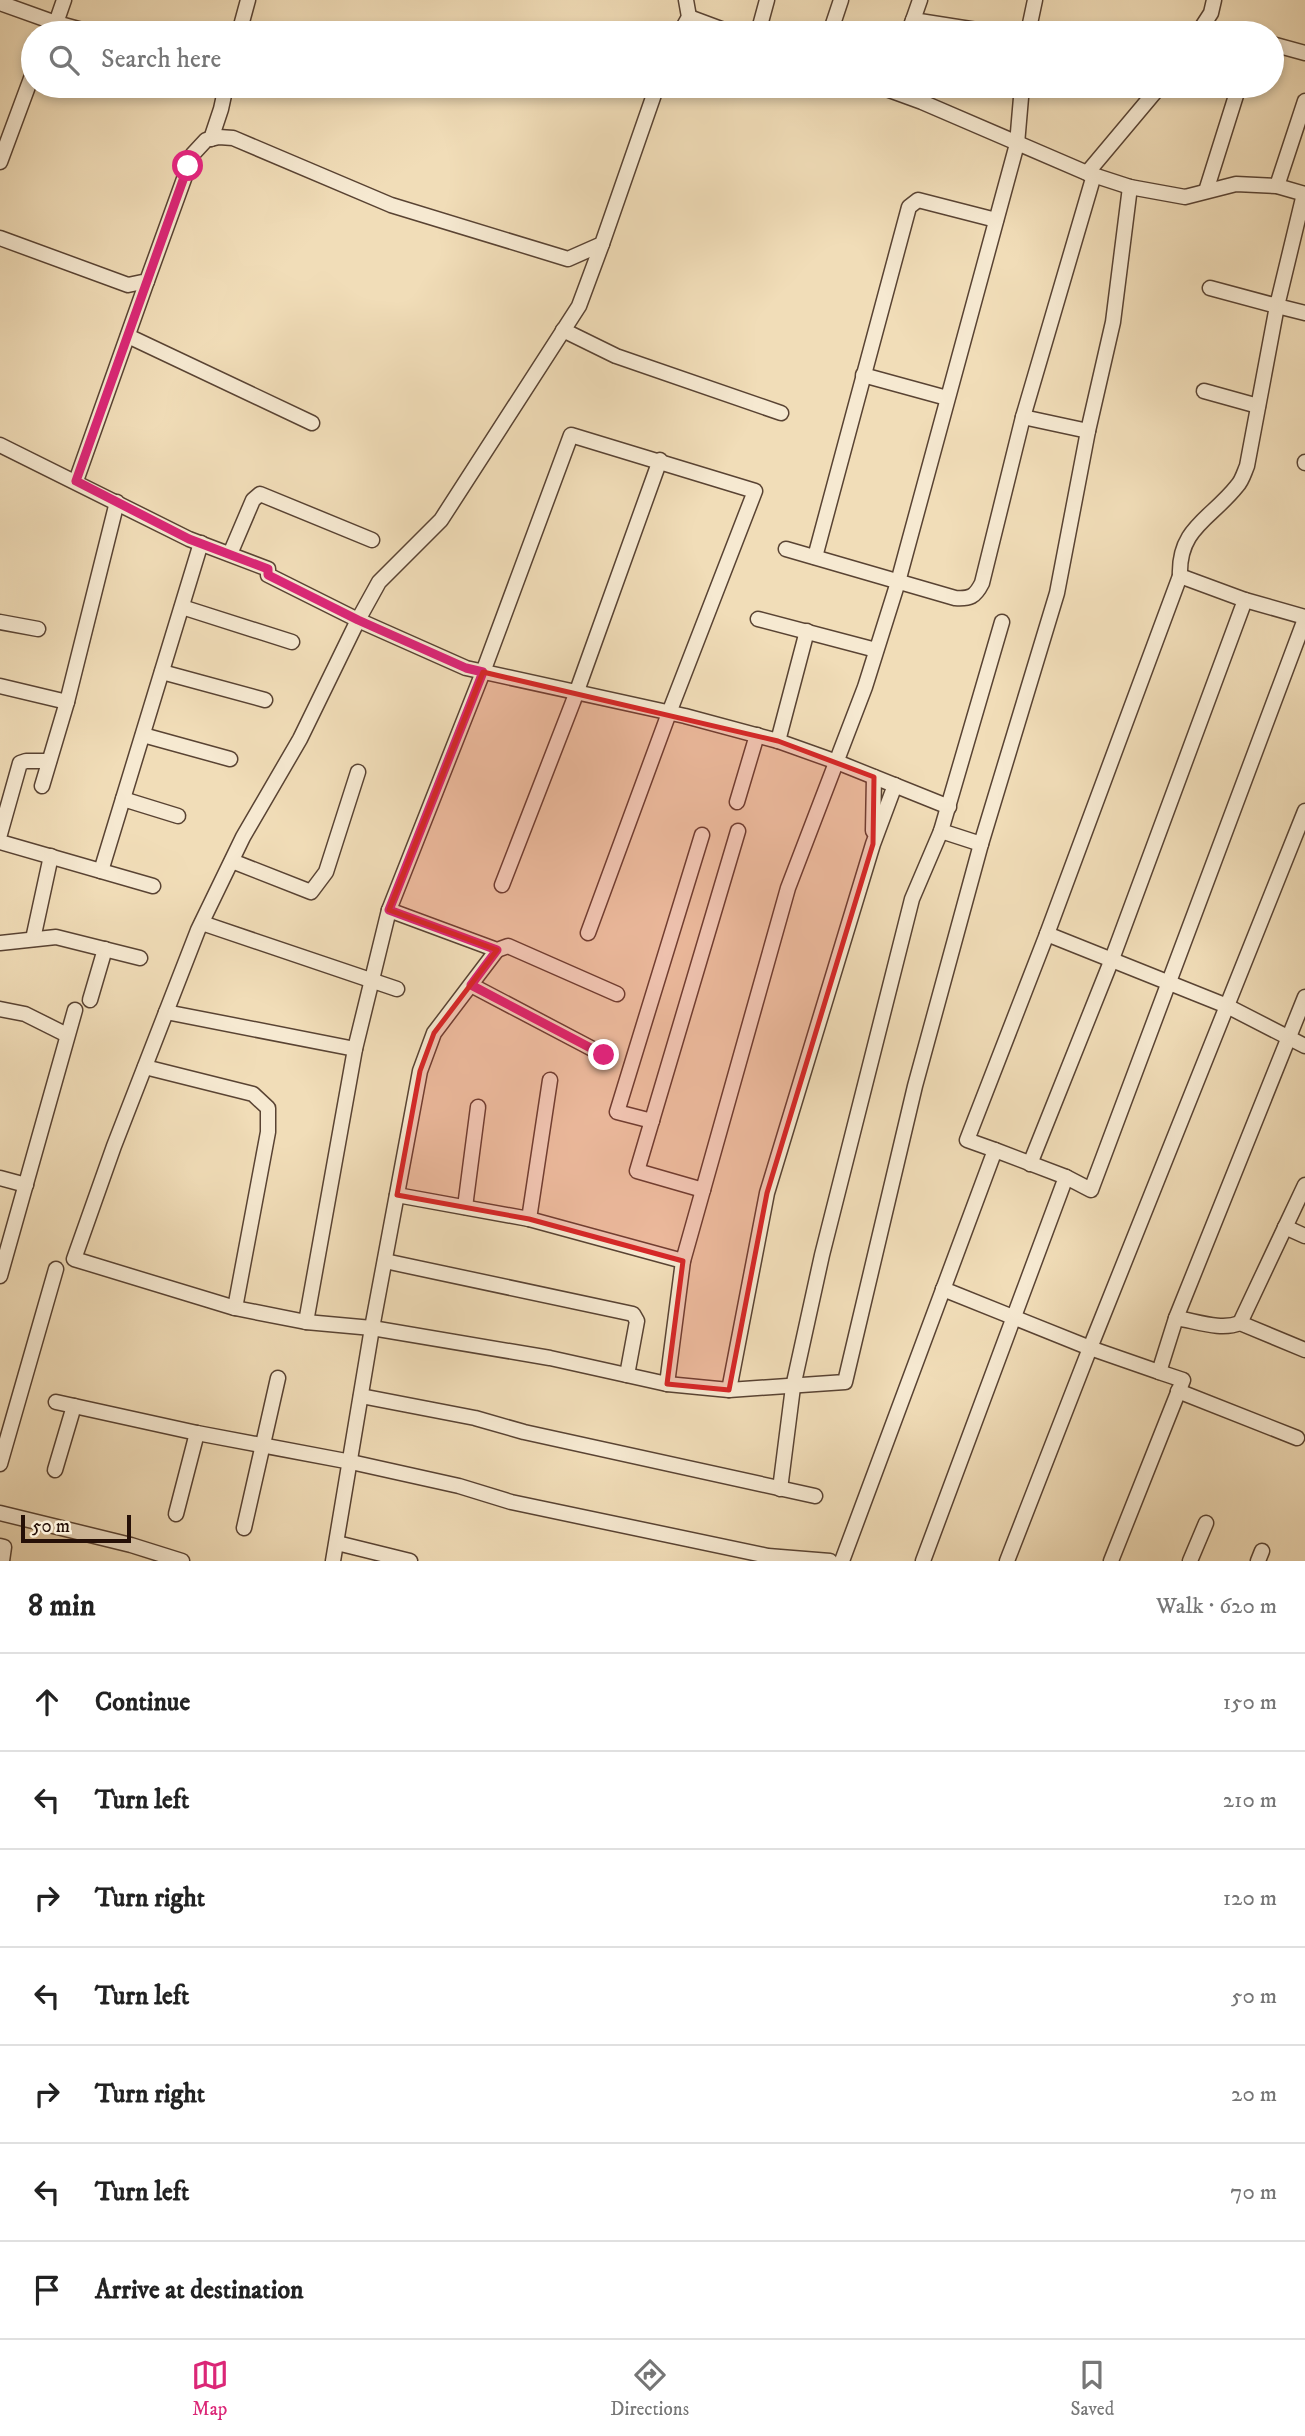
<!DOCTYPE html>
<meta charset="utf-8">
<style>
:root{--surface:#fff;--page:#f2f2f2;--text:#222;--muted:#767676;--line:#e0e0e0;--accent:#db2777}
body{margin:0;font-family:"IM FELL DW Pica",serif;background:var(--page);color:var(--text)}
.scale{position:absolute;left:21px;bottom:18px;width:110px;box-sizing:border-box;padding-left:7px;border:4px solid #261007;border-top:0;font-size:19px;line-height:24px;white-space:nowrap;color:#261007;-webkit-text-stroke:5px #f6e9d1;paint-order:stroke}
.stop{position:absolute;width:21px;height:21px;margin:-16px;border:5px solid #db2777;border-radius:50%;background:#fff}
.stop.end{background:#db2777;border-color:#fff;box-shadow:0 2px 7px #0008}
.list{margin:0;padding:0;list-style:none}
h2{display:flex;justify-content:space-between;align-items:center;height:91px;margin:0;padding:0 28px;font-size:30px}
h2 small{font-size:23px;font-weight:400;color:var(--muted)}
.list li{display:grid;grid-template-columns:46px 1fr auto;gap:21px;align-items:center;box-sizing:border-box;height:98px;padding:0 28px;border-top:2px solid var(--line)}
.list b{display:block;font-size:26px;white-space:nowrap}
.list em{font-size:23px;font-style:normal;color:var(--muted)}
.icon{flex:none;width:38px;height:38px;fill:none;stroke:currentColor;stroke-width:2;stroke-linecap:round;stroke-linejoin:round}
.map{position:relative;flex:none;width:1305px;height:1561px;overflow:hidden}
.search{position:absolute;background:var(--surface);box-shadow:0 4px 10px #0003;left:21px;right:21px;top:21px;height:77px;display:flex;align-items:center;gap:18px;box-sizing:border-box;padding:0 24px;border-radius:38px;color:var(--muted);font-size:26px}
.sheet{height:777px;background:var(--surface)}
nav{display:flex;justify-content:space-around;align-items:center;box-sizing:border-box;height:98px;border-top:2px solid var(--line);background:var(--surface);font-size:19px;color:var(--muted)}
nav a{display:grid;justify-items:center;gap:4px}
nav .on{color:var(--accent)}
.map>svg:first-child{display:block}
.lines{fill:none;stroke-linecap:round;stroke-linejoin:round}
.minor-casing{stroke:#594333;stroke-width:17}
.minor{stroke:#f6e9d1;stroke-width:14}
.route{stroke:#db2777;stroke-width:9}
.marked{fill:#d62828;fill-opacity:0.2;stroke:#d62828;stroke-width:5;stroke-linejoin:round}
</style>
<div class="map">
<svg width="1305" height="1561" viewBox="0 0 1305 1561">
<rect width="100%" height="100%" fill="#f1ddb8"/>
<filter id="stains"><feTurbulence type="fractalNoise" baseFrequency=".00286" numOctaves="4"/><feColorMatrix values="0 0 0 0 .2 0 0 0 0 .09 0 0 0 0 .02 0 0 0 .5 -.17"/></filter>
<radialGradient id="worn" r=".72"><stop offset=".6" stop-color="#630" stop-opacity="0"/><stop offset="1" stop-color="#630" stop-opacity=".3"/></radialGradient>
<g class="lines">
<defs>
<g id="minor">
<path d="M0,3L53,22"/>
<path d="M689,17L732,33"/>
<path d="M913,20L920,0"/>
<path d="M56,23L64,0"/>
<path d="M48,33L53,22L93,33"/>
<path d="M239,33L248,0"/>
<path d="M680,33L689,17L686,0"/>
<path d="M758,33L767,0"/>
<path d="M830,33L841,0"/>
<path d="M908,33L913,20L996,33"/>
<path d="M1028,33L1035,0"/>
<path d="M1198,33L1211,13L1214,0"/>
<path d="M1272,44L1305,53"/>
<path d="M878,86L922,102L1087,173L1130,187L1185,197L1236,184L1277,186L1305,194"/>
<path d="M211,139L221,109L226,86"/>
<path d="M0,162L33,73"/>
<path d="M1087,173L1160,86"/>
<path d="M1277,186L1305,101"/>
<path d="M1206,191L1239,86"/>
<path d="M1304,194L1277,306L1305,313"/>
<path d="M0,238L128,285L147,281L193,154L206,140L219,137L233,138L391,205L568,259L602,244L657,86"/>
<path d="M602,244L579,306L441,520L379,582L358,620L300,739L243,837L198,930L114,1146L74,1259L235,1308L306,1322L372,1328L550,1358L667,1384L729,1390L845,1382L915,1086L981,844L1057,593L1088,431L1113,322L1130,187"/>
<path d="M563,330L616,356L781,413"/>
<path d="M128,336L312,423"/>
<path d="M863,375L947,398"/>
<path d="M1204,391L1258,406"/>
<path d="M1023,417L1088,431"/>
<path d="M0,445L189,539L268,569V575L358,620L466,668L685,716L778,741L837,762L949,807"/>
<path d="M1305,463V462"/>
<path d="M76,481L147,281"/>
<path d="M786,549L955,598C970,599 975,597 982,583L1023,417L1094,175"/>
<path d="M230,554L253,500L260,494L372,540"/>
<path d="M815,557L909,207L918,200L996,220"/>
<path d="M1180,576L1245,600L1305,617"/>
<path d="M182,607L292,642"/>
<path d="M758,619L876,650"/>
<path d="M0,622L38,629"/>
<path d="M162,672L265,700"/>
<path d="M0,686L67,702"/>
<path d="M143,735L230,759"/>
<path d="M778,741L807,631"/>
<path d="M42,786L67,702L117,502"/>
<path d="M123,799L178,816"/>
<path d="M737,802L757,735"/>
<path d="M873,831L874,777"/>
<path d="M0,834L20,763L26,761H49"/>
<path d="M0,842L153,886"/>
<path d="M981,844L941,831L1002,622"/>
<path d="M232,861L311,892L326,872L358,772"/>
<path d="M101,871L201,543"/>
<path d="M502,885L573,702L660,460"/>
<path d="M389,910L497,950L508,946L617,994"/>
<path d="M202,923L397,989"/>
<path d="M1047,934L1180,576C1178,528 1211,519 1237,486C1242,481 1244,473 1247,466L1277,306L1210,288"/>
<path d="M33,939L51,856"/>
<path d="M0,943L56,937L140,958"/>
<path d="M471,985L604,1055"/>
<path d="M90,1000L105,949"/>
<path d="M0,1009L25,1014L67,1035"/>
<path d="M166,1012L355,1049L306,1322"/>
<path d="M355,1049L389,910L483,672L571,435L755,491L669,713L588,933"/>
<path d="M145,1067L253,1094L268,1108V1132L235,1308"/>
<path d="M652,1121L617,1112L702,835"/>
<path d="M995,1150L967,1140L1047,934L1227,1006L1305,1046"/>
<path d="M1030,1164L1112,959L1245,600"/>
<path d="M1066,1177L1091,1190L1305,619"/>
<path d="M0,1178L26,1185"/>
<path d="M703,1190L637,1171L738,831"/>
<path d="M397,1195L529,1219L550,1080"/>
<path d="M465,1207L478,1107"/>
<path d="M529,1219L683,1261"/>
<path d="M1285,1227L1305,1236"/>
<path d="M385,1261L633,1314L637,1321L627,1375"/>
<path d="M0,1276L75,1010"/>
<path d="M943,1289L1090,1348L1007,1561"/>
<path d="M1176,1318C1196,1321 1221,1331 1240,1323L1305,1350"/>
<path d="M1240,1323L1305,1185"/>
<path d="M1159,1372L1090,1348L1305,811"/>
<path d="M667,1384L683,1261L788,888L865,687L898,582L1017,144L1022,86"/>
<path d="M729,1390L767,1193L873,844L895,785"/>
<path d="M1178,1391L1297,1438"/>
<path d="M361,1396L475,1418L524,1432L815,1496"/>
<path d="M56,1402L197,1433L351,1462L459,1486L511,1502L768,1556L830,1561"/>
<path d="M0,1464L56,1269"/>
<path d="M55,1470L74,1406"/>
<path d="M780,1489L793,1387L822,1255L912,899L941,831"/>
<path d="M0,1513L131,1545L182,1561"/>
<path d="M176,1514L197,1433"/>
<path d="M244,1528L278,1378"/>
<path d="M337,1543L410,1561"/>
<path d="M0,1546L4,1547L2,1561"/>
<path d="M333,1561L372,1328L420,1071L434,1033L497,950"/>
<path d="M842,1561L995,1150L1066,1177L923,1561"/>
<path d="M1111,1561L1183,1380L1159,1372L1176,1318L1305,997"/>
<path d="M1190,1561L1206,1523"/>
<path d="M1258,1561L1262,1551"/>
</g>
</defs>
<use href="#minor" class="minor-casing"/>
<use href="#minor" class="minor"/>
</g>
<g class="lines">
<path class="route" d="M188,166L76,481L189,539L268,569V575L358,620L466,668L483,672L389,910L497,950L471,985L604,1055"/>
</g>
<path class="marked" d="M483,672L778,741L874,777L873,844L767,1193L729,1390L667,1384L683,1261L529,1219L397,1195L420,1071L434,1033L497,950L389,910Z"/>
<rect width="100%" height="100%" filter="url(#stains)"/>
<rect width="100%" height="100%" fill="url(#worn)"/>
</svg>
<div class="scale">50 m</div>
<div class="stop" style="left:188px;top:166px"></div>
<div class="stop end" style="left:604px;top:1055px"></div>
<div class="search"><svg class="icon" aria-label="search" viewBox="0 0 24 24"><circle cx="10" cy="10" r="6"/><path d="M15 15l6 6"/></svg>Search here</div>
</div>
<section class="sheet">
<h2>8 min<small>Walk · 620 m</small></h2>
<ul class="list">
<li><svg class="icon" aria-label="ahead" viewBox="0 0 24 24"><path d="M12 20V5M6 11l6-6 6 6"/></svg><div><b>Continue</b></div><em>150 m</em></li>
<li><svg class="icon" aria-label="left" viewBox="0 0 24 24"><path d="M17 20v-9H6M10 6l-5 5 5 5"/></svg><div><b>Turn left</b></div><em>210 m</em></li>
<li><svg class="icon" aria-label="right" viewBox="0 0 24 24"><path d="M7 20v-9h11M14 6l5 5-5 5"/></svg><div><b>Turn right</b></div><em>120 m</em></li>
<li><svg class="icon" aria-label="left" viewBox="0 0 24 24"><path d="M17 20v-9H6M10 6l-5 5 5 5"/></svg><div><b>Turn left</b></div><em>50 m</em></li>
<li><svg class="icon" aria-label="right" viewBox="0 0 24 24"><path d="M7 20v-9h11M14 6l5 5-5 5"/></svg><div><b>Turn right</b></div><em>20 m</em></li>
<li><svg class="icon" aria-label="left" viewBox="0 0 24 24"><path d="M17 20v-9H6M10 6l-5 5 5 5"/></svg><div><b>Turn left</b></div><em>70 m</em></li>
<li><svg class="icon" aria-label="arrive" viewBox="0 0 24 24"><path d="M6 21V4h12l-3 4 3 4H6"/></svg><div><b>Arrive at destination</b></div></li>
</ul>
</section>
<nav>
<a class="on"><svg class="icon" aria-label="map" viewBox="0 0 24 24"><path d="M3 6l6-2 6 2 6-2v14l-6 2-6-2-6 2zM9 4v14M15 6v14"/></svg>Map</a>
<a><svg class="icon" aria-label="directions" viewBox="0 0 24 24"><path d="M12 3l9 9-9 9-9-9zM9 14v-3h6M13 9l2 2-2 2"/></svg>Directions</a>
<a><svg class="icon" aria-label="saved" viewBox="0 0 24 24"><path d="M7 4h10v16l-5-4-5 4z"/></svg>Saved</a>
</nav>
